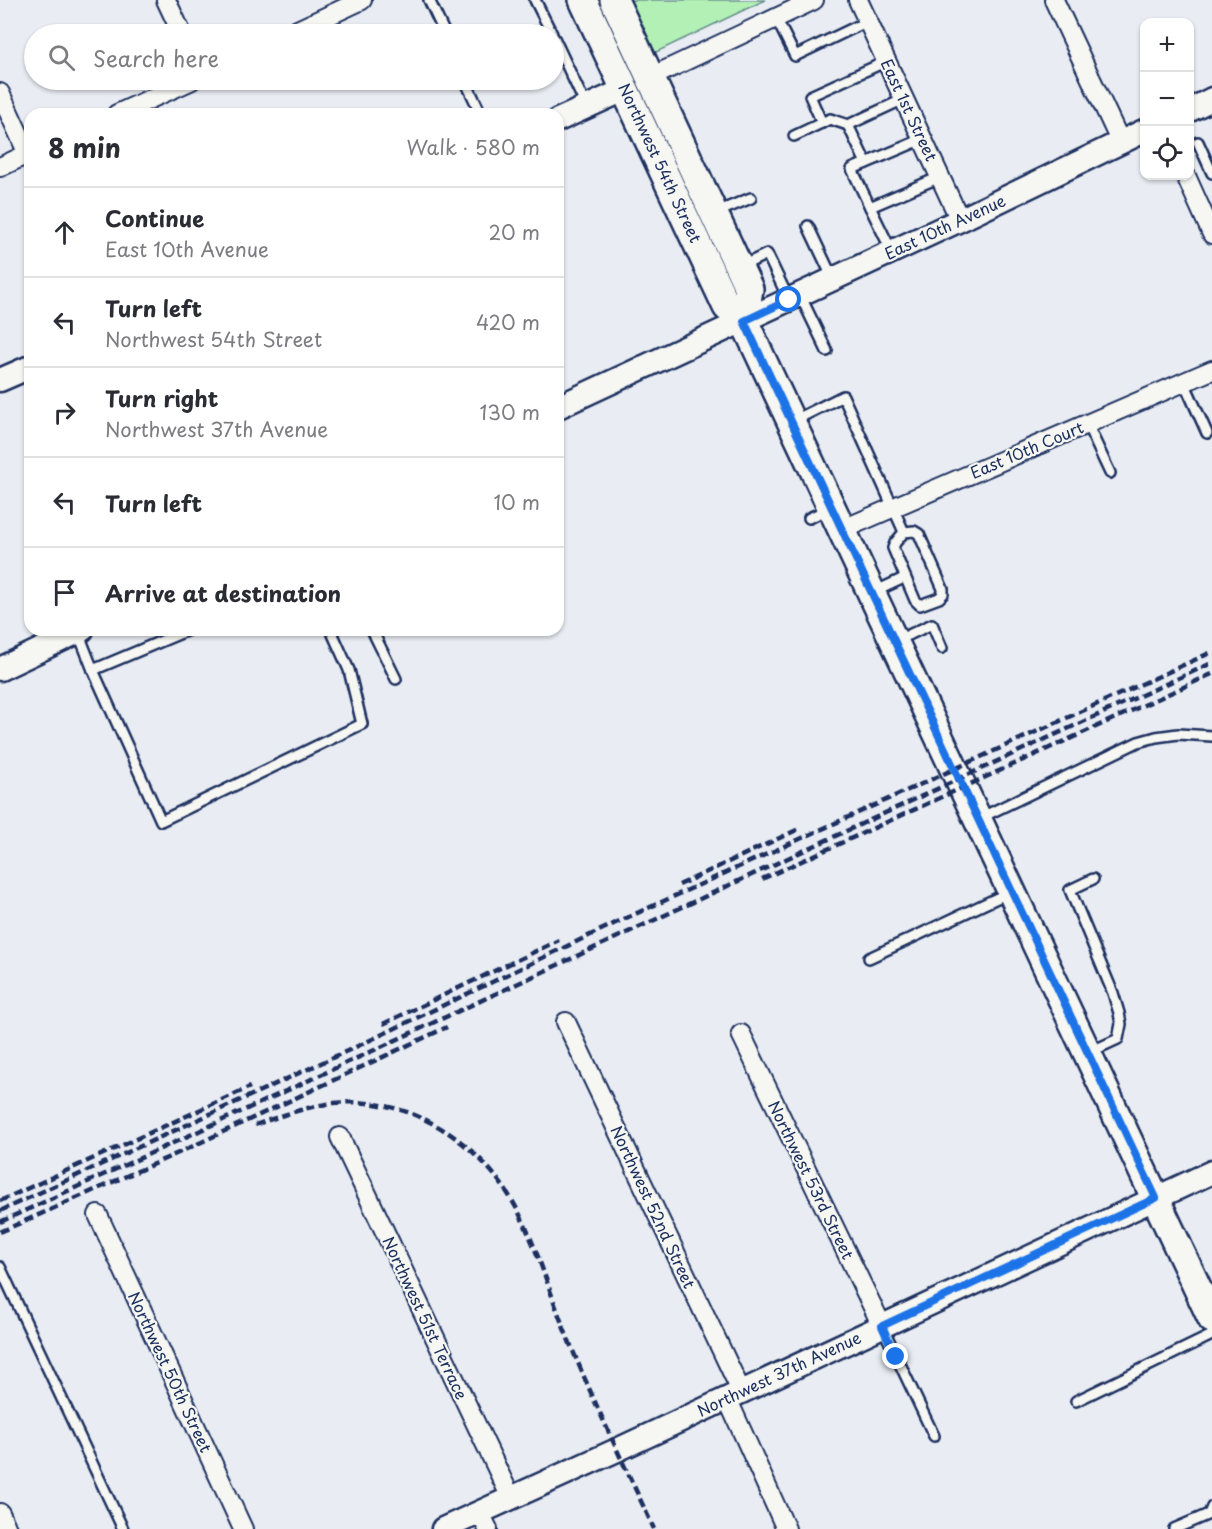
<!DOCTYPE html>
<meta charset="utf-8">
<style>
:root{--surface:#fff;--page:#f2f2f3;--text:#2b2b33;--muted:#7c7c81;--line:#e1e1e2}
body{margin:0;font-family:"Playpen Sans",sans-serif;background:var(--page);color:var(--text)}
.controls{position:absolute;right:18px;top:18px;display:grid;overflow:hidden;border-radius:12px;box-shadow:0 2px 4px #0004}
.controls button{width:54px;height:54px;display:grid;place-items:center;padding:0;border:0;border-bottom:2px solid var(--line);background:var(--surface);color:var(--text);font:30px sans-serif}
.stop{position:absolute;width:18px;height:18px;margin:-14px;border:4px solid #1a73e8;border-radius:50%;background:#fff}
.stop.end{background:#1a73e8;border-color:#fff;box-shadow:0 2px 6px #0008}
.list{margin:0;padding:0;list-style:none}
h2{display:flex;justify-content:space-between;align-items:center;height:78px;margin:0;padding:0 24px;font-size:26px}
h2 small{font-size:20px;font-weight:400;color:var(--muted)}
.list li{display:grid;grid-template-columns:39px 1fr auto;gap:18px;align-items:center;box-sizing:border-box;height:90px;padding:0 24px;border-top:2px solid var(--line)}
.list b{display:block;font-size:22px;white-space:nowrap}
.list p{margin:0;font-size:20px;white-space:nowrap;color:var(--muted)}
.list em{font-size:20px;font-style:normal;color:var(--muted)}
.icon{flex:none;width:33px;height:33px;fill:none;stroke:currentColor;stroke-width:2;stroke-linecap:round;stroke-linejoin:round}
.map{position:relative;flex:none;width:1212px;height:1529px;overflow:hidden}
.search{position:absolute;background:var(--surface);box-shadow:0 2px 4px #0004;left:24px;top:24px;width:540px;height:66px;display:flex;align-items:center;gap:15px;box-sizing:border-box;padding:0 21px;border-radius:33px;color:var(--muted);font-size:22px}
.panel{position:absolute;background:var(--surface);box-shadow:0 2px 4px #0004;left:24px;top:108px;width:540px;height:528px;border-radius:18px}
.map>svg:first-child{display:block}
.green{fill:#b3f0b6;stroke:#67908a;stroke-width:1.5}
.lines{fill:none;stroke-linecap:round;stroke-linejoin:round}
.service-casing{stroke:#1b2f5e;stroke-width:14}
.minor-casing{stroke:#1b2f5e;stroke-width:22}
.tertiary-casing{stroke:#1b2f5e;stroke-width:27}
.secondary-casing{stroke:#1b2f5e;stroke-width:32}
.service{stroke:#f6f6f2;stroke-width:9}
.minor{stroke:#f6f6f2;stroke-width:18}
.tertiary{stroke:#f6f6f2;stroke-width:22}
.secondary{stroke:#f6f6f2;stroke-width:27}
.rail{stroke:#1b2f5e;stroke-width:4.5;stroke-dasharray:9 4.5;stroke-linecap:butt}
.route{stroke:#1a73e8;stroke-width:8}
.labels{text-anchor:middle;stroke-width:4.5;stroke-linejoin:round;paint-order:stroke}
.street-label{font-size:16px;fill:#1b2f5e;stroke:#f6f6f2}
</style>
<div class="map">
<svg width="1212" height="1529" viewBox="0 0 1212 1529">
<rect width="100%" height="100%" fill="#e9edf3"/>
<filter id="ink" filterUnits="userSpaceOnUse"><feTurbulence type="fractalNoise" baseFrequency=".0167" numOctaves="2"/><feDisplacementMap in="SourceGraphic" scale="12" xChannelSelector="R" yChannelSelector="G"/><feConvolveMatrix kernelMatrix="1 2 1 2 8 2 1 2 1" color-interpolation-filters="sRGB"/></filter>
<g filter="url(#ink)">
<path class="green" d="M627,0H765L652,54Z"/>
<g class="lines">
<defs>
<g id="service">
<path d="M429,0L445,34"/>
<path d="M535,0L552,34"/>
<path d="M776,18L795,56L868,21"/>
<path d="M554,38L586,106"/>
<path d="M465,80L481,114"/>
<path d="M822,123L810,96L887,61"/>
<path d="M848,125L866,163"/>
<path d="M794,136L830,119L848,125L904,99"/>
<path d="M1198,142L1212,173"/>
<path d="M870,207L852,169L923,139"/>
<path d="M717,212L751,198"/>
<path d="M808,226L833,279"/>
<path d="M892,252L870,207L940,177"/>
<path d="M742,266L767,254L789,300"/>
<path d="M800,295L827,351"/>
<path d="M1184,382L1207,433"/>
<path d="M793,421L843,396L904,532L895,543L893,548L915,600L920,605L939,598L943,594V589L919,534L914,531L904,532"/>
<path d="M1087,424L1110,473"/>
<path d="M809,518L829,509"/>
<path d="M874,592L904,578"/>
<path d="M188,630L93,670L161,821L362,724L349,670L331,630"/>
<path d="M372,630L396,679"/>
<path d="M78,632L93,670"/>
<path d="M896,641L932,624L942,648"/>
<path d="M980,818L1138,742L1156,737L1178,734L1212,736"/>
<path d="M869,958L1010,892"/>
<path d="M1090,1052L1118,1039L1121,1024L1119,1013L1113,993L1070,890L1093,879"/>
<path d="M0,1267L123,1529"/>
<path d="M882,1326L934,1436"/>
<path d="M1076,1401L1212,1335"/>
<path d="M1174,1529L1209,1514L1212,1507"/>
</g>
<g id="minor">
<path d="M166,0L182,34"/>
<path d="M858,0L960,220"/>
<path d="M1054,0L1121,143"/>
<path d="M289,34L362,0"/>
<path d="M651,77L814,0"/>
<path d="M0,93L28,154"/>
<path d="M117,114L192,80"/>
<path d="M0,167L30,153"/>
<path d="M1186,176L1212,234"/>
<path d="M841,530L1212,370"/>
<path d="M566,1022L741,1391"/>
<path d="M741,1034L882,1326"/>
<path d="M340,1137L511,1498"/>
<path d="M98,1215L243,1529"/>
<path d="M727,1398L786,1529"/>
<path d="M479,1511L488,1529"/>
<path d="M0,1513L7,1529"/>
</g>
<g id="tertiary">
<path d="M1190,110L1212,99"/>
<path d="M558,120L626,89"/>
<path d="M0,380L30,367"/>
<path d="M558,407L960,220L1144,131"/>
<path d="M0,669L82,630"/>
<path d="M443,1529L617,1450L1212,1172"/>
</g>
<g id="secondary">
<path d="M583,0L727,307L744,321L1212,1319"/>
<path d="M614,0L749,289L744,321"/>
</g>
</defs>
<use href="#service" class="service-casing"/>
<use href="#minor" class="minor-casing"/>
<use href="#tertiary" class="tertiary-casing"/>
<use href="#secondary" class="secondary-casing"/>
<use href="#service" class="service"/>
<use href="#minor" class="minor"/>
<use href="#tertiary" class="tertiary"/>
<use href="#secondary" class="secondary"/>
<g class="rail">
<path d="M762,879L1212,674"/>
<path d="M679,885L801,828"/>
<path d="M383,1024L559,940"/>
<path d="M255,1125C280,1116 308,1106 334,1103C412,1095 483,1144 518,1211C537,1248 548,1287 563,1326C590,1395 623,1462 654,1529"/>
<path d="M0,1201L250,1087"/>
<path d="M0,1211L360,1045L624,919L1212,652"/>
<path d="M0,1222C405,1038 807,847 1212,663"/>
<path d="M0,1232L176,1154L447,1027"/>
</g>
</g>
</g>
<g class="lines" filter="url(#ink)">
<path class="route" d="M789,300L744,321L1156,1198L882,1326L896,1357"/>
</g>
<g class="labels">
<g class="street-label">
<text transform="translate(909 110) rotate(65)" y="6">East 1st Street</text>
<text transform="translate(660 163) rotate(65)" y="6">Northwest 54th Street</text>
<text transform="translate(945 227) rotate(-25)" y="6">East 10th Avenue</text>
<text transform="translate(1027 450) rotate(-23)" y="6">East 10th Court</text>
<text transform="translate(811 1180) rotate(64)" y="6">Northwest 53rd Street</text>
<text transform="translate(653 1207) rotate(65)" y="6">Northwest 52nd Street</text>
<text transform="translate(425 1318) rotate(65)" y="6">Northwest 51st Terrace</text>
<text transform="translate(170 1372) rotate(65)" y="6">Northwest 50th Street</text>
<text transform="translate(779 1374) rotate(-25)" y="6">Northwest 37th Avenue</text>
</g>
</g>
</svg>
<div class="controls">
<button>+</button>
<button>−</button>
<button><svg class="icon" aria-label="locate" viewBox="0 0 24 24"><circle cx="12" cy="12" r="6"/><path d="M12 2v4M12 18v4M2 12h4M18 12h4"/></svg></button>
</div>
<div class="stop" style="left:789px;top:300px"></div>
<div class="stop end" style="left:896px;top:1357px"></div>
<div class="search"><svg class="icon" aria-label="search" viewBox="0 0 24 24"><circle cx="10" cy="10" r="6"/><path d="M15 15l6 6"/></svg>Search here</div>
<section class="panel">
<h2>8 min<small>Walk · 580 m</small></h2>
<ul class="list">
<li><svg class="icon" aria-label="ahead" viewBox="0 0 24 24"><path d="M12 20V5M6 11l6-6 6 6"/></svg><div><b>Continue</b><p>East 10th Avenue</p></div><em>20 m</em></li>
<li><svg class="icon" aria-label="left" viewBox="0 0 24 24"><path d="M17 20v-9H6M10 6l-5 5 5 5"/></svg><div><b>Turn left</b><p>Northwest 54th Street</p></div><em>420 m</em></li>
<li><svg class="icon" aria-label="right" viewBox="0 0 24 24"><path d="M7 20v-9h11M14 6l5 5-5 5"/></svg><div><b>Turn right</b><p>Northwest 37th Avenue</p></div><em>130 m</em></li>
<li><svg class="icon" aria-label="left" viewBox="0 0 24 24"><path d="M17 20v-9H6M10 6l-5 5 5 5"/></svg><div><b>Turn left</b></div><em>10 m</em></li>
<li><svg class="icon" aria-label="arrive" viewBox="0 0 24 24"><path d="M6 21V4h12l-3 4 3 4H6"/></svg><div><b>Arrive at destination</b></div></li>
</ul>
</section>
</div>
